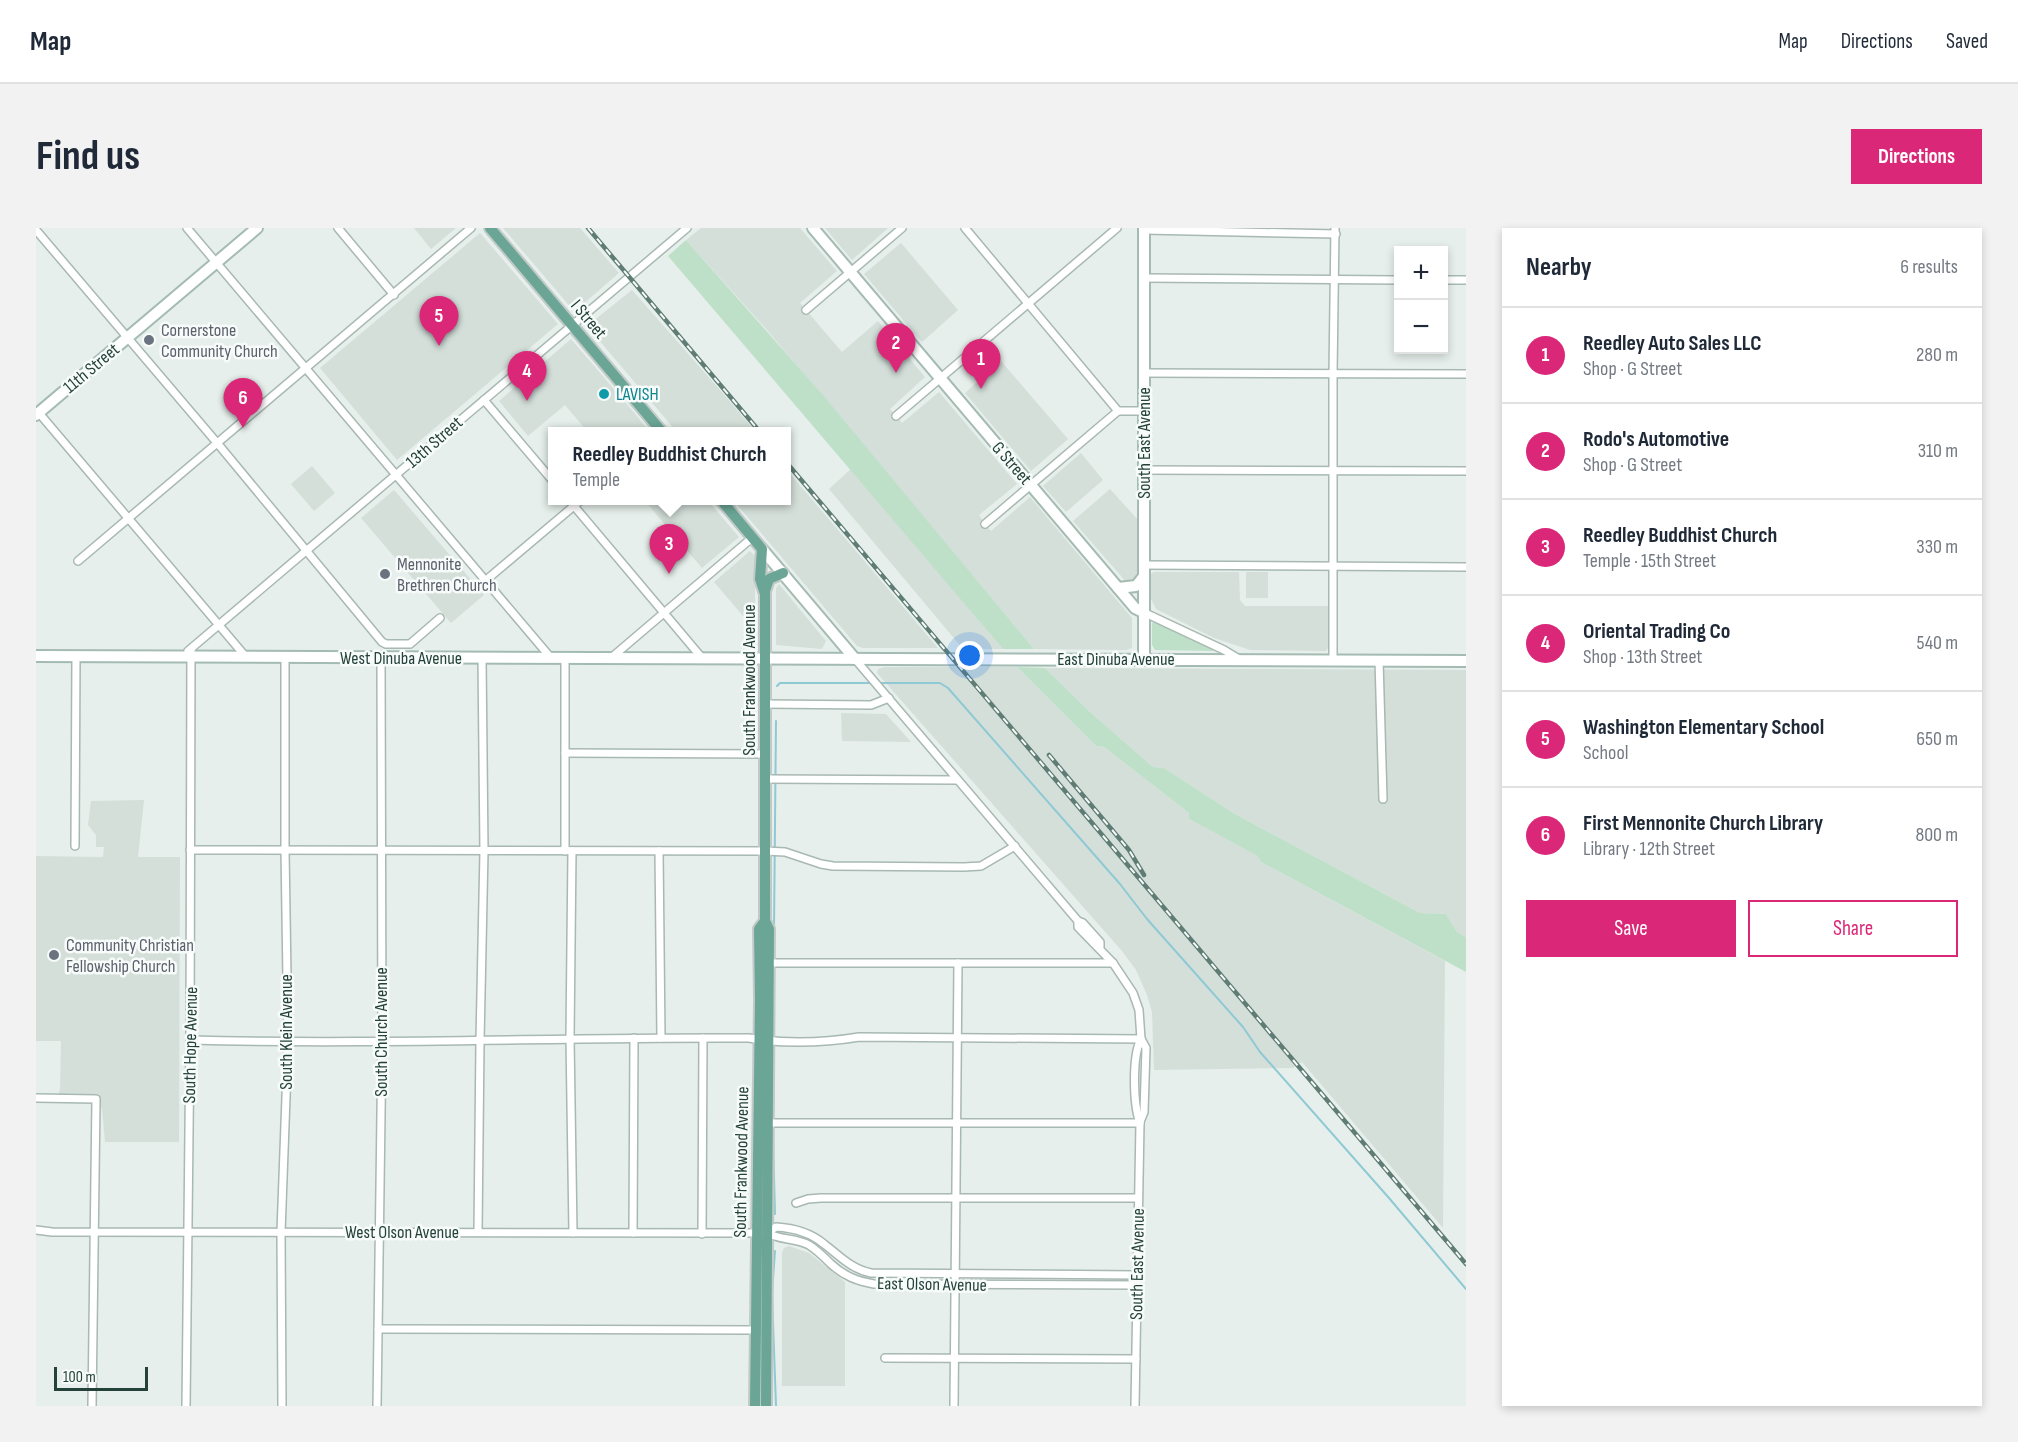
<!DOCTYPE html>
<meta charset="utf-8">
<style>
:root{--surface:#fff;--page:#f2f2f3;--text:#1f2937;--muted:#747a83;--line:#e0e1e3;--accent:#db2777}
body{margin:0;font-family:"Sofia Sans Condensed",sans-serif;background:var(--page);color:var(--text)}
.controls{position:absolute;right:18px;top:18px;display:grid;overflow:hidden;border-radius:0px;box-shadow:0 3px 9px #0003}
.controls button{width:54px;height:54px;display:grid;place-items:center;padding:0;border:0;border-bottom:2px solid var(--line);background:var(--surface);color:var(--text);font:30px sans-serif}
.scale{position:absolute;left:18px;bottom:15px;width:94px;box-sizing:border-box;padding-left:6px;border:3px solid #24423a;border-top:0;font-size:16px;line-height:21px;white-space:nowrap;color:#24423a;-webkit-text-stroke:4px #f7fbf9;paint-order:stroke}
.you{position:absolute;left:934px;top:428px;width:21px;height:21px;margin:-15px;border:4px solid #fff;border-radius:50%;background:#1a73e8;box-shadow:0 0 0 9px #1a73e833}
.badge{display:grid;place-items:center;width:39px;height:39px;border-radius:50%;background:var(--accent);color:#fff;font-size:20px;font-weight:700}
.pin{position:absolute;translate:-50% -50px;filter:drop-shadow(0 2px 3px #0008)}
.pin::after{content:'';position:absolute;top:32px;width:21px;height:18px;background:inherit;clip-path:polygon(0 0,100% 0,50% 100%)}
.popup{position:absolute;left:512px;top:199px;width:243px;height:78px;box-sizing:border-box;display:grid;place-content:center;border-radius:0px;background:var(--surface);filter:drop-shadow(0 2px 4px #0005);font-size:20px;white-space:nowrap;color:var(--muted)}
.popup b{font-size:22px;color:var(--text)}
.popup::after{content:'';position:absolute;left:50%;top:100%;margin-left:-12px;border:12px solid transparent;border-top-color:var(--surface)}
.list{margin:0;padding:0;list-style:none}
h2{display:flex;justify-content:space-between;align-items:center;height:78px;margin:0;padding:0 24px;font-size:26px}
h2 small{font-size:20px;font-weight:400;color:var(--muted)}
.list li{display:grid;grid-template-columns:39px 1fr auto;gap:18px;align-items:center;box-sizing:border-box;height:96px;padding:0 24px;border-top:2px solid var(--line)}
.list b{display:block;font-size:22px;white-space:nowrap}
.list p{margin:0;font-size:20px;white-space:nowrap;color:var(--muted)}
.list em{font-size:20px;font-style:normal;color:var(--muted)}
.actions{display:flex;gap:12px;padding:18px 24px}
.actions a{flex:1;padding:14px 0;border:2px solid var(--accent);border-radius:0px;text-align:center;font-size:21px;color:var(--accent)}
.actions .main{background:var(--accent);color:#fff}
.map{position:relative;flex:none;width:1430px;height:1178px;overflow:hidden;border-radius:0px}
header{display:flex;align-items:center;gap:36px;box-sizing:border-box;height:84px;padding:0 30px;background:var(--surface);border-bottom:2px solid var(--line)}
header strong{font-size:28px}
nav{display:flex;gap:33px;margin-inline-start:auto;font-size:21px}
.intro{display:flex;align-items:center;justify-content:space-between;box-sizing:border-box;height:144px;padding:0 36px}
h1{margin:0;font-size:42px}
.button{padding:15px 27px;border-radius:0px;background:var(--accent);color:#fff;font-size:21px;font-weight:700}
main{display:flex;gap:36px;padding:0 36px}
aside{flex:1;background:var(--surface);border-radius:0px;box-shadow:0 3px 9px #0003}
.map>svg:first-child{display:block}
.built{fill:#d4dfda}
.green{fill:#bfe0c8}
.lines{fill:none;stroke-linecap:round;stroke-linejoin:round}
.stream{stroke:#8ec9d4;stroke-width:2}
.street-casing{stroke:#a8b8b2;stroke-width:10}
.secondary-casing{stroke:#a4bbb3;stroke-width:14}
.primary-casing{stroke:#c2cac8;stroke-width:14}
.street{stroke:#fff;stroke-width:7}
.secondary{stroke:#fff;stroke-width:10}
.primary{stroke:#6aa596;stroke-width:10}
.rail-casing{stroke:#5f7d75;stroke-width:4.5}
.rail{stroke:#f7fbf9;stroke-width:2;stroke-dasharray:7;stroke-linecap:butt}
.worship-dot{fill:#6b7280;stroke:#f7fbf9;stroke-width:2}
.culture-dot{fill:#0f9aa8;stroke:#f7fbf9;stroke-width:2}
.labels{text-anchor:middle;stroke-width:5;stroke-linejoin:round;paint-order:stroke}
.street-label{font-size:18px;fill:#24423a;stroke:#f7fbf9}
.worship-label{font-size:18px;fill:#5b616d;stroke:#f7fbf9;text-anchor:start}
.culture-label{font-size:18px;fill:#0d838f;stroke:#f7fbf9;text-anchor:start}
</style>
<header>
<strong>Map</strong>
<nav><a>Map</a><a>Directions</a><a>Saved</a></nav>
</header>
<div class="intro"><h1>Find us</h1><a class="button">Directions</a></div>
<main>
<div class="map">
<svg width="1430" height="1178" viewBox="0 0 1430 1178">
<rect width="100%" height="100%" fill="#e6efeb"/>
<g class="built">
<path d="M378,0H420L395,21Z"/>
<path d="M467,0H544L583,45L540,82H537Z"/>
<path d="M665,0H764L801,43L764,75L806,124L842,93L889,149L854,181L866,195L903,164L981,256L943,287L949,296L955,303L994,269L1096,390V420L1090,422L998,421L731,102L650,12Z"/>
<path d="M789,0H852L816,32Z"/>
<path d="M444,5L522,96L361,232L284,140Z"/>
<path d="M865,15L922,82L886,114L828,46Z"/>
<path d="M596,62L684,162L719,203H640L551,98Z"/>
<path d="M535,111L601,188L612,202L610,204L551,203L523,170L529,177L492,208L463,173Z"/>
<path d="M965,133L1032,211L995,243L929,165Z"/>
<path d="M1045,225L1067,252L1030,284L1007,258Z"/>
<path d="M276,238L299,265L278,283L255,256Z"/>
<path d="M750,241L814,316L902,420H827L821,418L698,273L750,272Z"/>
<path d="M815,241L967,421H927L793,261Z"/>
<path d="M1074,261L1102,292V348L1101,352L1092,356L1037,293Z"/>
<path d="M358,262L448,367L415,395L325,290Z"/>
<path d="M609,273H672L703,309L666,340Z"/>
<path d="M714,323L719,328V402L678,354Z"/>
<path d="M1118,344H1203L1204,372L1209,378H1292L1293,419L1290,423L1214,422L1178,410L1120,381L1115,371V346Z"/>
<rect x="1210" y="344" width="22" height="26"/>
<path d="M743,356L790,413L786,421L740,417V360Z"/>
<path d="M849,439H981L1060,518L1068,519L1153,585V591L1223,628L1225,634L1409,733L1407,1000L1266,834L1257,840L1118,842L1116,784L1111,767L1100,742L1086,723L841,445L842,441Z"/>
<path d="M1009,440L1430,442V709L1421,704L1410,686L1384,685L1199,586L1128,540L1117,539L1053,483Z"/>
<path d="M805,485L850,486L875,514L806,513Z"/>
<path d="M108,572L102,629H144L143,914H69L66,880H57V873L21,872L24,861L25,813H0V628L67,629L68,619H60V607L52,597L55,573Z"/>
<path d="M753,1018L773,1025L809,1054V1158H746V1025L748,1020Z"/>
</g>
<g class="green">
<path d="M650,12L786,166L998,421H967L632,28Z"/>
<path d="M1120,394L1176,421L1177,423L1119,422L1116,417V395Z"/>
<path d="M981,439L1009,440L1053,483L1117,539L1128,540L1199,586L1384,685L1410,686L1421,704L1430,709V744L1225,634L1222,628L1153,591V585L1068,519L1060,518Z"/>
</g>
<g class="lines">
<g class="stream">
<path d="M846,455H904L912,460L1084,656L1111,691L1207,799L1224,824L1353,970L1430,1061"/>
<path d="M741,458L744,455H834"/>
<path d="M738,700L740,493"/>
<path d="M737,912L739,986"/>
<path d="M739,1023L736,1066L740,1178"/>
</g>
<defs>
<g id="street">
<path d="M151,0L515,430"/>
<path d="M302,0L358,67"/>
<path d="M929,0L1082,183"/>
<path d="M0,2L182,216L346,414L350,416H374L404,390"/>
<path d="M1108,2L1300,6"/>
<path d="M1108,50L1362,52"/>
<path d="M1408,52H1430"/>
<path d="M770,82L866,0"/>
<path d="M1108,145L1430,146"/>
<path d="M448,172L516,252"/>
<path d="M3,185L210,429"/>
<path d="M860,188L1081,0"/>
<path d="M1108,242L1430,243"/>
<path d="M533,272L666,430"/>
<path d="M949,296L1082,183H1108"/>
<path d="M42,333L435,0"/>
<path d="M1108,337L1430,339"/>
<path d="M449,353L545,272"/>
<path d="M1107,384L1188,422L1203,431"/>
<path d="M152,423L651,0"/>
<path d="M529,430V623"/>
<path d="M575,430L717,309"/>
<path d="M819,431L1042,693L1047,695L1064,714V719"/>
<path d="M1297,432V146L1299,0"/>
<path d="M1343,432L1347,571"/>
<path d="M729,476L835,477L853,470"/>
<path d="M529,525L730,526"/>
<path d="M730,551L921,552"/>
<path d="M39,618L40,428"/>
<path d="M154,622L729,623L749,624L785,636L797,638L928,639L945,638L979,618"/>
<path d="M536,623L534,810L537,1005"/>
<path d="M623,623L625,810"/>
<path d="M1042,693V699L1077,735L1097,765L1103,782L1105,811L1110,820L1108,884L1104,894"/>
<path d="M733,735H1077"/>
<path d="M154,812C341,817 527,809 713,810C749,816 787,815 823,809L1105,811"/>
<path d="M0,870L60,871L56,1178"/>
<path d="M733,895H1104"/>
<path d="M760,975L772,971L785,970H1102"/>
<path d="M0,1002L16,1004L731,1005C744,1012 760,1010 773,1017C781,1022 788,1029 795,1036C808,1048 821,1053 838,1056L1101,1057"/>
<path d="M442,1004L444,813L448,623L446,430"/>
<path d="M597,1005L598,810"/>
<path d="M731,1005L740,999C757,1000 775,1005 788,1016C804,1028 815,1041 835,1045L1101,1047"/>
<path d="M666,1006L667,810"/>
<path d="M342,1101L719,1102"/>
<path d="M849,1130L1100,1131"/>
<path d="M150,1178L154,812L155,421"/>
<path d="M246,1178L245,1004L252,815L249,622V429"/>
<path d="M341,1178L346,813L345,430"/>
<path d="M918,1178L922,735"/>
<path d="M1099,1178L1104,895C1097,876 1096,828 1105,811"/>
</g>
<g id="secondary">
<path d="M777,0L1099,380L1107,384"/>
<path d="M1108,0V431"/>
<path d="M0,187L221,0"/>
<path d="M726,321L819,431"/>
<path d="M1082,360L1100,358L1108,348"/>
<path d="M0,428L1430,433"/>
</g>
<g id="primary">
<path d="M454,0L626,204"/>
<path d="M685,272L726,321L724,351L729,366V693L733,701L730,1178"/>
<path d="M729,363L733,351L747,345"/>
<path d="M719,1178L724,772L723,701L729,693"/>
</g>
</defs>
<use href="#street" class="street-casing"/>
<use href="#secondary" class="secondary-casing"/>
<use href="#primary" class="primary-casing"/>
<use href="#street" class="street"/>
<use href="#secondary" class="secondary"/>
<use href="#primary" class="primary"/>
<defs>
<g id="rail">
<path d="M552,0L724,204"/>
<path d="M750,234L1430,1036"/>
<path d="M1013,527L1093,622L1108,647"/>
</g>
</defs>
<use href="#rail" class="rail-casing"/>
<use href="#rail" class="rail"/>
</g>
<g class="worship-dot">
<circle cx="113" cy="112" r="6"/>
<circle cx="349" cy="346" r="6"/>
<circle cx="18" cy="727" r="6"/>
</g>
<circle class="culture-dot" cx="568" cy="166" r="6"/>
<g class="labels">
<g class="street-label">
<text transform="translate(553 91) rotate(50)" y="6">I Street</text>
<text transform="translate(55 140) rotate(-40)" y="6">11th Street</text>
<text transform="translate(398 214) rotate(-41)" y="6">13th Street</text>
<text transform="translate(1108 215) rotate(-90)" y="6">South East Avenue</text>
<text transform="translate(976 235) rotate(49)" y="6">G Street</text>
<text x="365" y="436">West Dinuba Avenue</text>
<text x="1080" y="437">East Dinuba Avenue</text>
<text transform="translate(713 452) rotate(-90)" y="6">South Frankwood Avenue</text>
<text transform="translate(250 804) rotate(-90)" y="6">South Klein Avenue</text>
<text transform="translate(345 804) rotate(-90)" y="6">South Church Avenue</text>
<text transform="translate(154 817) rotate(-89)" y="6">South Hope Avenue</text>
<text transform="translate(705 934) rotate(-89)" y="6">South Frankwood Avenue</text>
<text x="366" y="1010">West Olson Avenue</text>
<text transform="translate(1101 1036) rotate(-89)" y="6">South East Avenue</text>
<text transform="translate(896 1056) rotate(1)" y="6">East Olson Avenue</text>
</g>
<g class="worship-label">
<text x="125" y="108">Cornerstone<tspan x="125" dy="21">Community Church</tspan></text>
<text x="361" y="342">Mennonite<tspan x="361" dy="21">Brethren Church</tspan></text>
<text x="30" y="723">Community Christian<tspan x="30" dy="21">Fellowship Church</tspan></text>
</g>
<g class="culture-label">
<text x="580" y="172">LAVISH</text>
</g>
</g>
</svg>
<div class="controls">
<button>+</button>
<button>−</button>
</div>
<div class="scale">100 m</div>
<div class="you"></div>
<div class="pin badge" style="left:945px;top:161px">1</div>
<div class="pin badge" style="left:860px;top:145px">2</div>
<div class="pin badge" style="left:633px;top:346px">3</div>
<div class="popup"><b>Reedley Buddhist Church</b>Temple</div>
<div class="pin badge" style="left:491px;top:173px">4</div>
<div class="pin badge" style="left:403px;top:118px">5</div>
<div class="pin badge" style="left:207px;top:200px">6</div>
</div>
<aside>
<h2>Nearby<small>6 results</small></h2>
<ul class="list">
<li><span class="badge">1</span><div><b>Reedley Auto Sales LLC</b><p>Shop · G Street</p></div><em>280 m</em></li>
<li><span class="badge">2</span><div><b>Rodo's Automotive</b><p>Shop · G Street</p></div><em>310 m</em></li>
<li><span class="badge">3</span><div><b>Reedley Buddhist Church</b><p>Temple · 15th Street</p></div><em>330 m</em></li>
<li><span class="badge">4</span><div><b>Oriental Trading Co</b><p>Shop · 13th Street</p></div><em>540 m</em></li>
<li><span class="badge">5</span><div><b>Washington Elementary School</b><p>School</p></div><em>650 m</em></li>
<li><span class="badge">6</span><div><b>First Mennonite Church Library</b><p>Library · 12th Street</p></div><em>800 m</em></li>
</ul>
<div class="actions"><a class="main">Save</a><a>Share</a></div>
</aside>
</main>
